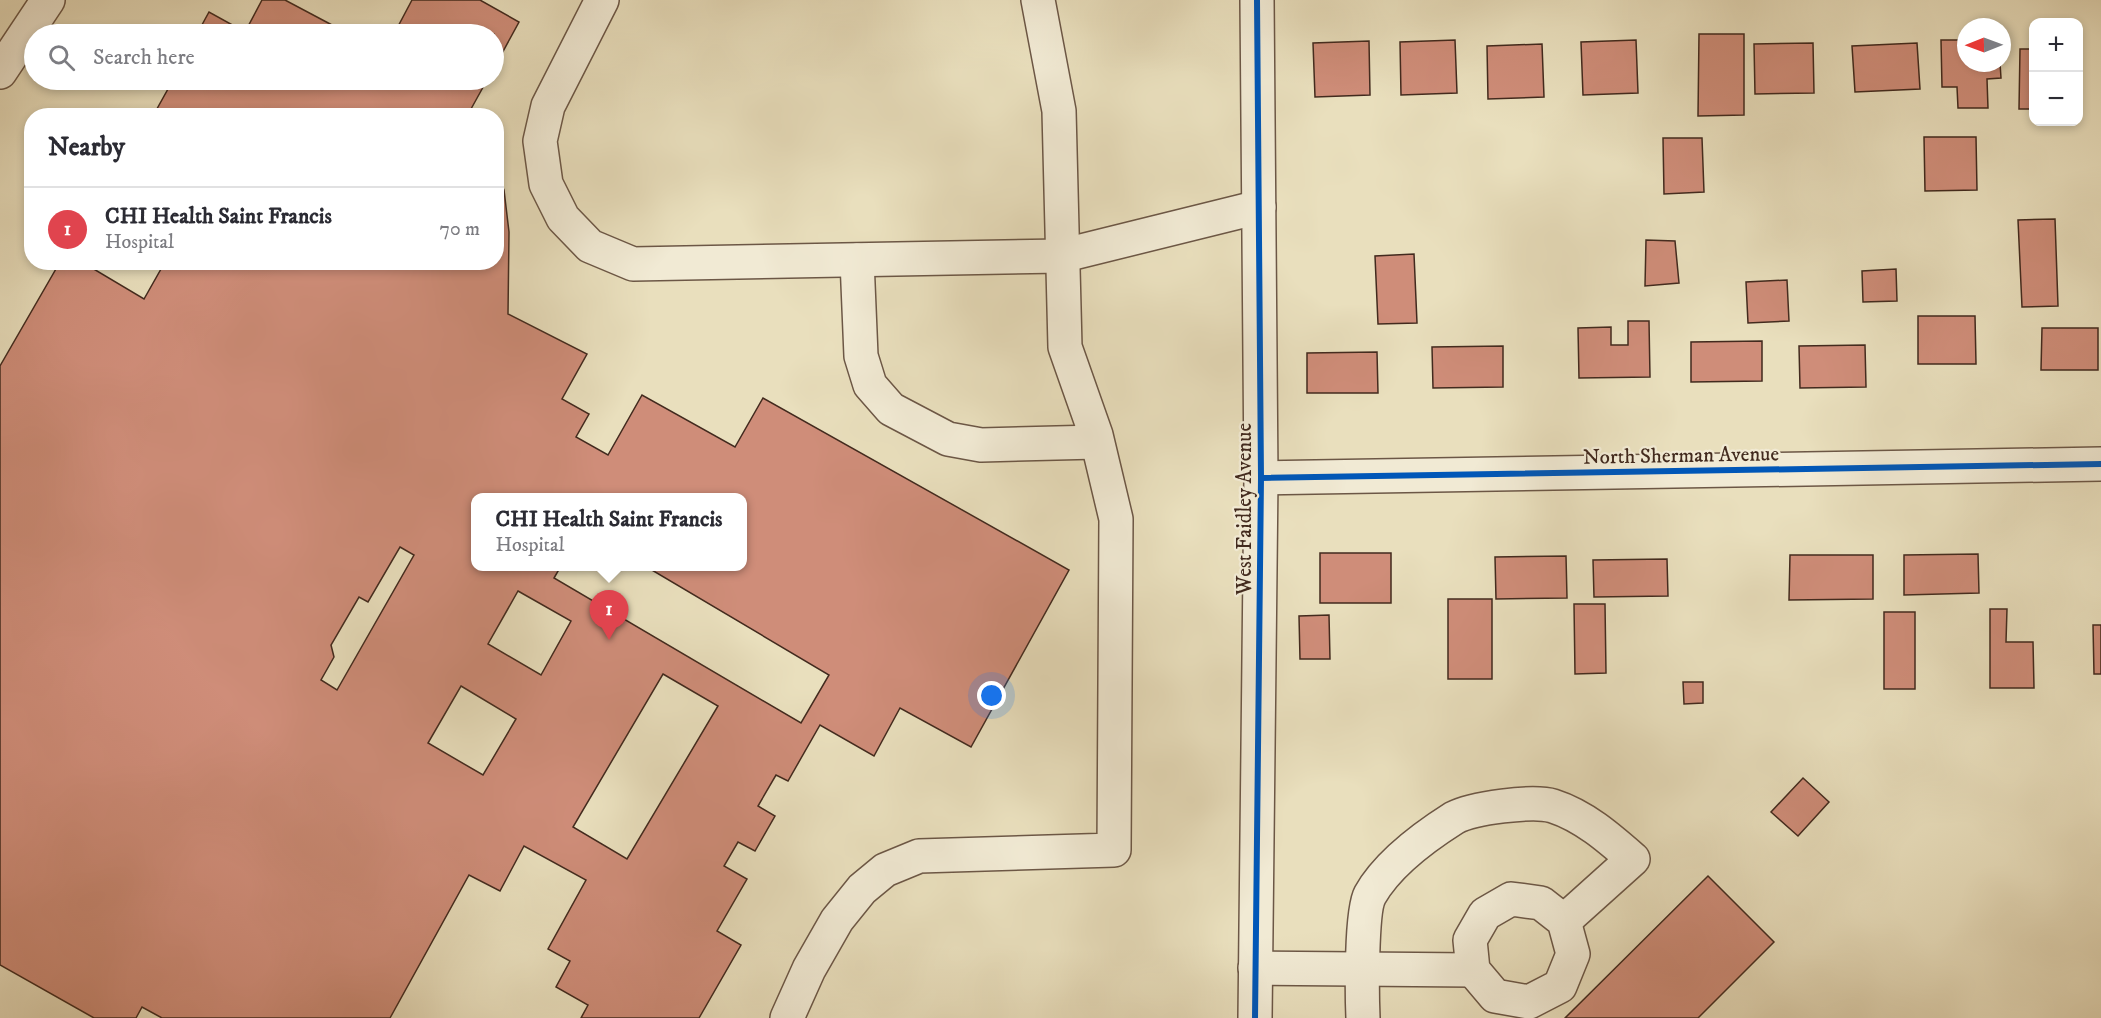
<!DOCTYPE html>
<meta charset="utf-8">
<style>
:root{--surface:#fff;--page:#f2f2f3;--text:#2b2b33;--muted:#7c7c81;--line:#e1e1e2;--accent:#8f2418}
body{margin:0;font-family:"IM FELL DW Pica",serif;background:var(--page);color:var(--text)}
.controls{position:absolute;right:18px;top:18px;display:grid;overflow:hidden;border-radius:12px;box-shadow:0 3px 9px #0003}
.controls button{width:54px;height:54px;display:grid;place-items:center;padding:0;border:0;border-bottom:2px solid var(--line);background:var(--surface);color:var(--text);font:30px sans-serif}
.compass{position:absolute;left:1957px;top:18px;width:54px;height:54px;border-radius:50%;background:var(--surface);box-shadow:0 3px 9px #0003;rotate:269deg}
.you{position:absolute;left:992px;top:696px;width:21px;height:21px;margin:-15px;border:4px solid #fff;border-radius:50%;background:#1a73e8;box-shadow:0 0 0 9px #1a73e833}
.badge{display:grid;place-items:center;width:39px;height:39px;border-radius:50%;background:var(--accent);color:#fff;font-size:20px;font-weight:700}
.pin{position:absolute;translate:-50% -50px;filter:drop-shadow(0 2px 3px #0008)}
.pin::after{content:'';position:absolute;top:32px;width:21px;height:18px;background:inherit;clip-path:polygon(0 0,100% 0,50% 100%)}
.popup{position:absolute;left:471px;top:493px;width:276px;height:78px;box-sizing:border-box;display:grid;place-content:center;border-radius:12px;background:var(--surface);filter:drop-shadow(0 2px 4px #0005);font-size:20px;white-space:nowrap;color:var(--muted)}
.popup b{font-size:22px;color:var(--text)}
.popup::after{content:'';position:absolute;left:50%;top:100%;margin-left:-12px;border:12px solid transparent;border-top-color:var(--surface)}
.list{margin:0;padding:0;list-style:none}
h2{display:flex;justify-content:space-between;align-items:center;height:78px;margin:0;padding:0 24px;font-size:26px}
h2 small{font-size:20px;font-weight:400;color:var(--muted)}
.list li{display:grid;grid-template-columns:39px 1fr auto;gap:18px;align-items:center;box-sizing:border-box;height:84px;padding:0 24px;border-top:2px solid var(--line)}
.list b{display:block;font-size:22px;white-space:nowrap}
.list p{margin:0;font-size:20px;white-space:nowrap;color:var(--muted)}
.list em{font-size:20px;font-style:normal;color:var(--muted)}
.icon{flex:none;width:33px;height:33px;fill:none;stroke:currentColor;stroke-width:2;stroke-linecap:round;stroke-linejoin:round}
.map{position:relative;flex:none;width:2101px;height:1018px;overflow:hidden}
.search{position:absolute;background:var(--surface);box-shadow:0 3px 9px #0003;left:24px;top:24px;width:480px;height:66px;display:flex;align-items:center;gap:15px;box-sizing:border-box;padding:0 21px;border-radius:33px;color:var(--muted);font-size:22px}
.panel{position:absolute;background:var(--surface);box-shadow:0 3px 9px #0003;left:24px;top:108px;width:480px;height:162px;border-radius:24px}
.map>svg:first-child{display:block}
.building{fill:#cf8d79;stroke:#422a1e;stroke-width:1.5;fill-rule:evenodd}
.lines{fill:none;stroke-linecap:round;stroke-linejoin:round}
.minor-casing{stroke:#6c5746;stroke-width:36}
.minor{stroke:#f1ead4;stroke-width:33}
.cycleway-casing{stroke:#f1ead4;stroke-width:10}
.cycleway{stroke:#0057b8;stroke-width:6}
.labels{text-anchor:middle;stroke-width:4.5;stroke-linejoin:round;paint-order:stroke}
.street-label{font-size:21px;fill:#422a1e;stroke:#f1ead4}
</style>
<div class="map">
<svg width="2101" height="1018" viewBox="0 0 2101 1018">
<rect width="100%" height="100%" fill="#e9dfbd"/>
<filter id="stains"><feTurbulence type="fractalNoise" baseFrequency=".00333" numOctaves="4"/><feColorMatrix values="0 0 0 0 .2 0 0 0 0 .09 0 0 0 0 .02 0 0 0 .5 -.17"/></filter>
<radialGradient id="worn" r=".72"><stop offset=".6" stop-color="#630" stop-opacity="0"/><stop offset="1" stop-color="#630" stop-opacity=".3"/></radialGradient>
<g class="building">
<path d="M262,0H285L349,34H197L209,12L245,32Z"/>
<path d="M412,0H480L519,22L494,68V34H394Z"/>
<path d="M1699,34H1744V115L1698,116Z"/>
<path d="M1455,40L1457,93L1401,95L1400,42Z"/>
<path d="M1636,40L1638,93L1583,95L1581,42Z"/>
<path d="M1941,40H1966V63H2000L2001,78L1987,79L1988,108H1958L1957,87H1942Z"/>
<path d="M1369,41L1370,95L1315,97L1313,43Z"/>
<path d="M1813,43L1814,93L1755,94L1754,44Z"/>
<path d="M1917,43L1920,89L1855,92L1852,46Z"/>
<path d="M1542,44L1544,97L1488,99L1487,46Z"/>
<path d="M2020,49H2034V109H2019Z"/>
<path d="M2078,49H2081L2080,109H2078Z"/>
<path d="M173,80H487L471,109L473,116H153Z"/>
<path d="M1924,137H1976L1977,190L1925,191Z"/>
<path d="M1663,138H1702L1704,192L1664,194Z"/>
<path d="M496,172L504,190L509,232L508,314L587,354L562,399L589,414L576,437L608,455L642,395L735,447L763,398L1069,570L971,747L900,708L874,756L820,725L788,781L776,775L758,806L775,816L755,851L738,842L724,866L747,879L717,931L741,945L699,1018H581L588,1005L556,987L570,961L548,949L586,880L524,846L500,891L469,875L390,1018H162L142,1007L136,1018H94L0,965V366L60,262H82L144,299L165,262H496ZM476,498H742V566H645L829,675L801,723L554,578L561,566H476ZM400,547L414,555L337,690L321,680L334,657L331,645L359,597L368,602ZM518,591L571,621L541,675L488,644ZM663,674L718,706L627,859L573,827ZM461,686L516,719L483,775L428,743Z"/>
<path d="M2055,219L2058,306L2022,307L2018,220Z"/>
<path d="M1646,240L1675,241L1679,283L1645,286Z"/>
<path d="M1414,254L1417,323L1378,324L1375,256Z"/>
<path d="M1896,269L1897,301L1863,302L1862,271Z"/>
<path d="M1787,280L1789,321L1748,323L1746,282Z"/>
<path d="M1918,316H1975L1976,364H1918Z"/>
<path d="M1628,321H1649L1650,377L1579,378L1578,328L1611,327V345H1628Z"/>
<path d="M2042,328H2098V370H2041Z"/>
<path d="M1762,341V381L1691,382V342Z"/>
<path d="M1865,345L1866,387L1800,388L1799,346Z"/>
<path d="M1503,346V387L1433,388L1432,347Z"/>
<path d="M1377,352L1378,393H1307V353Z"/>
<rect x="1320" y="553" width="71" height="50"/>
<path d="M1978,554L1979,593L1904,595V555Z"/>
<path d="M1790,555H1873V599L1789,600Z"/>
<path d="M1566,556L1567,598L1496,599L1495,557Z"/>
<path d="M1667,559L1668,596L1594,597L1593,560Z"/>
<rect x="1448" y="599" width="44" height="80"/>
<path d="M1574,604H1605L1606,673L1575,674Z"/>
<path d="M1990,609H2007L2006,642H2033L2034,688H1990Z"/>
<rect x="1884" y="612" width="31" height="77"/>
<path d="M1329,615L1330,659H1300L1299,616Z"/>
<path d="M2093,625H2101V674H2094Z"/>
<path d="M1683,682H1703V703L1684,704Z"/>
<path d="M1803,778L1829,802L1798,836L1771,812Z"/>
<path d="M1708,876L1774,942L1698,1018H1565Z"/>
</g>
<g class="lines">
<defs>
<g id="minor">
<path d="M602,0L548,106L540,141L546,184L563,218L590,246L633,264L1061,256L1259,207"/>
<path d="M0,72L48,0"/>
<path d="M857,260L861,356L870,385L891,409L948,439L981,445L1097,442"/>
<path d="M1261,478L2101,464"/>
<path d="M1511,899L1541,903L1564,921L1573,954L1560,986L1529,1002L1495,996L1473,970L1470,940L1485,914Z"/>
<path d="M1255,968L1473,970"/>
<path d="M787,1018L809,969L837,920L862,889L885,870L919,856L1114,850L1116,519L1096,435L1065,347L1059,111L1038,0"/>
<path d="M1255,1018L1261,478L1257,0"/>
<path d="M1363,1018C1362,996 1361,911 1370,895C1388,863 1424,837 1454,818C1472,808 1533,800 1553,806C1584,816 1609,838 1633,859L1564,921"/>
</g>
</defs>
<use href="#minor" class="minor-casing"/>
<use href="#minor" class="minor"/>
<defs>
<g id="cycleway">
<path d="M1261,478L2101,464"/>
<path d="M1255,1018L1261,478L1257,0"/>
</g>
</defs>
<use href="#cycleway" class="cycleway-casing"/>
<use href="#cycleway" class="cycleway"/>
</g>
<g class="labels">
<g class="street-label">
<text transform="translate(1681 455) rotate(-1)" y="7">North Sherman Avenue</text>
<text transform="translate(1244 509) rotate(-90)" y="7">West Faidley Avenue</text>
</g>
</g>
<rect width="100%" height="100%" filter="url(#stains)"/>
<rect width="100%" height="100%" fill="url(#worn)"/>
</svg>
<div class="controls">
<button>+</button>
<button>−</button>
</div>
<svg class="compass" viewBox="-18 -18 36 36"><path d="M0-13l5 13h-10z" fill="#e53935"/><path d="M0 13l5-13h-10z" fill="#7c7c81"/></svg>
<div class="you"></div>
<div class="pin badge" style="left:609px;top:640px;background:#e0444e">1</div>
<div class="popup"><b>CHI Health Saint Francis</b>Hospital</div>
<div class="search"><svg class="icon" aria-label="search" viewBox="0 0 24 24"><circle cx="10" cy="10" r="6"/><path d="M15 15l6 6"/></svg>Search here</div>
<section class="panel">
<h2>Nearby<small></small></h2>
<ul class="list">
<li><span class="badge" style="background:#e0444e">1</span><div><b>CHI Health Saint Francis</b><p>Hospital</p></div><em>70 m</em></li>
</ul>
</section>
</div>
